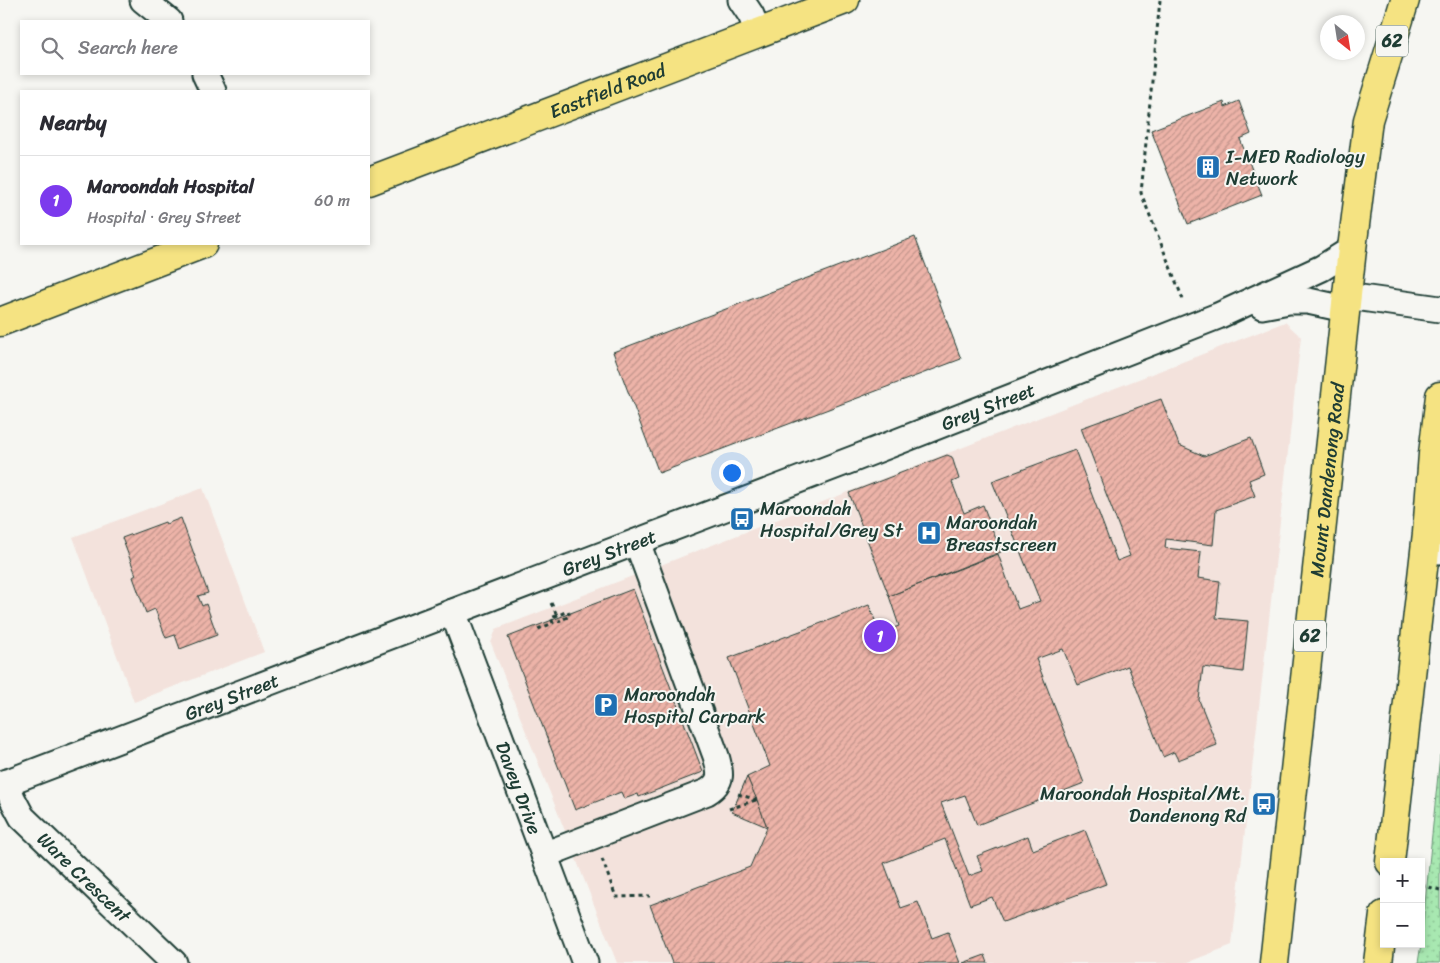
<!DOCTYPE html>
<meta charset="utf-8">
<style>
:root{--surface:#fff;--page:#f7f7f7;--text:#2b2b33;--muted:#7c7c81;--line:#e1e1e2;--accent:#7c3aed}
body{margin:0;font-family:Sriracha,sans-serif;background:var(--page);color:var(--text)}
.controls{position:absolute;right:15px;bottom:15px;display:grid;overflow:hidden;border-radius:0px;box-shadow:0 2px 8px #0003}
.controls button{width:45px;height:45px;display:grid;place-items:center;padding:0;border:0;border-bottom:1px solid var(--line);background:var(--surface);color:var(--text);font:25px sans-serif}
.compass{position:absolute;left:1320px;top:15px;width:45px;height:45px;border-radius:50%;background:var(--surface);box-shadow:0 2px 8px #0003;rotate:150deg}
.you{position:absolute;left:731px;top:472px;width:18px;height:18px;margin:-12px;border:4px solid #fff;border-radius:50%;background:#1a73e8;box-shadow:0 0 0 8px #1a73e833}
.badge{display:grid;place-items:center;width:32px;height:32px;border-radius:50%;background:var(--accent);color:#fff;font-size:16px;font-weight:700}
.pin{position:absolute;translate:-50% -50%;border:2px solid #fff;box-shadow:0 1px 5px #0006}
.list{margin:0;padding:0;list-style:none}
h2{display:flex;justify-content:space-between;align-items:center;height:65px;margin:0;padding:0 20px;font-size:21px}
h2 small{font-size:16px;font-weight:400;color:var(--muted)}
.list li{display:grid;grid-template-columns:32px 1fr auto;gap:15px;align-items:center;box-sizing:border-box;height:90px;padding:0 20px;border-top:1px solid var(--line)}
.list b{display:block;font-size:19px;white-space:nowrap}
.list p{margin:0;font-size:16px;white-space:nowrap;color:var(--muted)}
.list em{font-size:16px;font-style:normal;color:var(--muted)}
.icon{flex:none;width:28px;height:28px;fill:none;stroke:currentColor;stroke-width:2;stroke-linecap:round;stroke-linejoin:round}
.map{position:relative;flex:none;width:1440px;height:963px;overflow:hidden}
.search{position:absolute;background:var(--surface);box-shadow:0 2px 8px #0003;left:20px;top:20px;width:350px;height:55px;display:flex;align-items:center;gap:12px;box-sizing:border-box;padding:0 18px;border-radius:0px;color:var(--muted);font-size:19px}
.panel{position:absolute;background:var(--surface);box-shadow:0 2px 8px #0003;left:20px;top:90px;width:350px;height:155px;border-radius:0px}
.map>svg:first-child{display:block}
.built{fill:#f3e2dc}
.grass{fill:url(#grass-dots);stroke:#649272}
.building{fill:url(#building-hatch);stroke:#1f3d34}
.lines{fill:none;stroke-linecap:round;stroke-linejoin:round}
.minor-casing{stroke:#1f3d34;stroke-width:29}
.major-casing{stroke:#1f3d34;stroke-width:31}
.path{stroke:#1f3d34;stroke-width:3;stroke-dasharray:4 4;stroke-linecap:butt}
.minor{stroke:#f6f6f2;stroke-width:25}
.major{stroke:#f5e382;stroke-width:28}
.path-bridge{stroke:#1f3d34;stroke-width:3;stroke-dasharray:4 4;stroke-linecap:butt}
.labels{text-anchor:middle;stroke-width:4;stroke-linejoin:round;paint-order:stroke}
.shield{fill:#f6f6f2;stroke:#60746d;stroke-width:1}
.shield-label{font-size:18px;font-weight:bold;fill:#1f3d34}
.street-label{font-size:19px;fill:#1f3d34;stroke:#f6f6f2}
.poi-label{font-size:19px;fill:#1f3d34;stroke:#f6f6f2;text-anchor:start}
</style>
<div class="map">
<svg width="1440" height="963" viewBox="0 0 1440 963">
<defs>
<pattern id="grass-dots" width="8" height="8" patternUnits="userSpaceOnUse" patternTransform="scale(1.25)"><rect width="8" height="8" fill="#a8e8b1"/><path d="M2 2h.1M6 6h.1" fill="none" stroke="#90c899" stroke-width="1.8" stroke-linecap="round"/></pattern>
<pattern id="building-hatch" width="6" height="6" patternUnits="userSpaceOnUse" patternTransform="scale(1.25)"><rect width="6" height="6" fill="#edb3a8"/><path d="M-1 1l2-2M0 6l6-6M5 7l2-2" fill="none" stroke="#bf938a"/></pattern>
</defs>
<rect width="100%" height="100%" fill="#f6f6f2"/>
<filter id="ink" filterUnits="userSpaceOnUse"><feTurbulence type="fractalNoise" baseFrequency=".02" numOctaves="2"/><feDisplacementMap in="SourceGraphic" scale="10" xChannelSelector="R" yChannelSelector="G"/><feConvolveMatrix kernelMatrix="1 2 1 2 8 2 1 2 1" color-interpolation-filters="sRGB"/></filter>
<g filter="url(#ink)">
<g class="built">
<path d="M1285,322L1301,337L1232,945L1186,963H617L491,643L496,629Z"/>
<path d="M203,488L264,652L134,702L73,537Z"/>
</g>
<path class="grass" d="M1440,755V963H1418L1421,944Z"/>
<g class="building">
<path d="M1239,101L1251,134L1240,139L1262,195L1188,224L1151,130L1224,102L1225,107Z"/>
<path d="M915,237L961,359L659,473L613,352Z"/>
<path d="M1161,399L1179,445L1204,456L1251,438L1264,474L1249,480L1255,496L1216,510L1213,545L1166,539L1165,548L1201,552L1198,578L1220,581L1216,618L1248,621L1243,672L1203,667L1199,700L1217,745L1178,760L1174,752L1163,757L1128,666L1078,685L1063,649L1036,659L1084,783L977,825L965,795L941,803L969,876L983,871L977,856L1028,836L1033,850L1085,830L1106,884L1003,922L992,897L970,905L945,839L884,863L901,908L918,902L932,938L948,932L960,963H672L650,905L750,867L767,827L747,777L770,766L729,658L869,605L880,633L899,626L889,596L998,554L1018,609L1040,601L992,481L1075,450L1117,561L1130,556L1081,428Z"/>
<path d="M947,455L952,457L959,479L952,482L964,513L983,505L1001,552L889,596L849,493Z"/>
<path d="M181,518L208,593L198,596L202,606L206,604L217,635L180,649L175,635L166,638L155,609L146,613L133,577L136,575L122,538L165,522L166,524Z"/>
<path d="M633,589L703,772L639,797L638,794L624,799L621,792L575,810L508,637Z"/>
<path d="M747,777L757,800L767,827L732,812Z"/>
<path d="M985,955L988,963H963Z"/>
</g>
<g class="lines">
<defs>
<g id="minor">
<path d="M143,0L169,21"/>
<path d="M741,0L751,15L758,33"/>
<path d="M205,74L213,91"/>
<path d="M1347,296L1440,309"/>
<path d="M1262,306L1289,301H1308L1345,309"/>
<path d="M1428,515L1440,551"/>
<path id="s1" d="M453,612L585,963"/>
<path id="s2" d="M6,782L12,798L22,817L174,963"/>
<path id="s3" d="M0,785L856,458L1218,316L1322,268L1352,249"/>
<path d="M544,855L707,792C723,782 721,773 716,756L637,542"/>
</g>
<g id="major">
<path id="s4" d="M369,181L845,0"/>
<path d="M0,322L203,244"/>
<path d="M1390,862L1427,533L1433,454L1440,396"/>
<path id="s5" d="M1274,963L1352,249L1368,120L1405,0"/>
<path d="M1378,963L1384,915"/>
</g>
</defs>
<use href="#minor" class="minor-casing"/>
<use href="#major" class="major-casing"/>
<g class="path">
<path d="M1160,0L1141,193L1184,302"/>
<path d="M551,603L556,613"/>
<path d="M538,629L553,623L551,618L568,611L570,616L561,620"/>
<path d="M738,794L757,800"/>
<path d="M1253,803L1264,804"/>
<path d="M729,809L756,800"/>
<path d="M602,859L616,897L650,896"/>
<path d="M1421,885L1440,890"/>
</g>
<use href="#minor" class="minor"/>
<use href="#major" class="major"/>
<path class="path-bridge" d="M556,613L559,621L561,620"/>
</g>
</g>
<defs>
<symbol id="building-square" viewBox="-11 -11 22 22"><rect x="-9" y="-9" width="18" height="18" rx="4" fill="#1f6fb2" stroke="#f6f6f2"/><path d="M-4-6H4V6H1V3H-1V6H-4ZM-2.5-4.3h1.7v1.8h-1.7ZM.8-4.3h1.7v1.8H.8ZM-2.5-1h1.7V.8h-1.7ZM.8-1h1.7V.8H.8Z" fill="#fff"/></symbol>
<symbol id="bus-square" viewBox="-11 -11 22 22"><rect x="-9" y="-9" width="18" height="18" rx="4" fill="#1f6fb2" stroke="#f6f6f2"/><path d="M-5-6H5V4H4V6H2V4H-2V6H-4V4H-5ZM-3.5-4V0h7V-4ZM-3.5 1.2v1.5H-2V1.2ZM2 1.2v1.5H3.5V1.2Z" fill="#fff"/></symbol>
<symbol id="hospital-square" viewBox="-11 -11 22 22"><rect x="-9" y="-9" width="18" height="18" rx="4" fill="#1f6fb2" stroke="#f6f6f2"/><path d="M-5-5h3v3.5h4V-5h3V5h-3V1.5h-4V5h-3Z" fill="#fff"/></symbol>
<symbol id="parking-square" viewBox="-11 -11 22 22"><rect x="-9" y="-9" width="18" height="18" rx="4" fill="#1f6fb2" stroke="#f6f6f2"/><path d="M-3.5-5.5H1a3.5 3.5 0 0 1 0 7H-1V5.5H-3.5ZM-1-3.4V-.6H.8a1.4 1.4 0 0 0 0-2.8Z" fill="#fff"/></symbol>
</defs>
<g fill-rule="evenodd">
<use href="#building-square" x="1194" y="153" width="28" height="28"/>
<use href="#bus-square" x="728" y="505" width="28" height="28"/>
<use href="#hospital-square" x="915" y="519" width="28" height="28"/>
<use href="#parking-square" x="592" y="691" width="28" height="28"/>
<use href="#bus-square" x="1250" y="790" width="28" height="28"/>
</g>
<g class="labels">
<g class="shield">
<rect x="1376" y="25.5" width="32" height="31" rx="4"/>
<rect x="1294" y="620.5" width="32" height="31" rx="4"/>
</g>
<g class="shield-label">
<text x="1392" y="47">62</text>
<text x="1310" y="642">62</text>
</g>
<g class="street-label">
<text dy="7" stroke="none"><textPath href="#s4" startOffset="255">Eastfield Road</textPath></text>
<text dy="7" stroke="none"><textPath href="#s3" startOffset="1058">Grey Street</textPath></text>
<text dy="7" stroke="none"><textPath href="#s5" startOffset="486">Mount Dandenong Road</textPath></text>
<text dy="7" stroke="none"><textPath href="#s3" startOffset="652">Grey Street</textPath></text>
<text dy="7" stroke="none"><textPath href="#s3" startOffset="248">Grey Street</textPath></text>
<text dy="7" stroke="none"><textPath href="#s1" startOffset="188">Davey Drive</textPath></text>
<text dy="7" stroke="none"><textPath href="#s2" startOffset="125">Ware Crescent</textPath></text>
</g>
<g class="poi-label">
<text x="1226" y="163">I-MED Radiology<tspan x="1226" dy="22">Network</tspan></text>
<text x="760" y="515">Maroondah<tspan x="760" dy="22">Hospital/Grey St</tspan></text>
<text x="946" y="529">Maroondah<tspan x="946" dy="22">Breastscreen</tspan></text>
<text x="624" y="701">Maroondah<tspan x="624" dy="22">Hospital Carpark</tspan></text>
<text x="1246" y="800" text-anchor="end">Maroondah Hospital/Mt.<tspan x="1246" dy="22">Dandenong Rd</tspan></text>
</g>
</g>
</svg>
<div class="controls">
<button>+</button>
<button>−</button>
</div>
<svg class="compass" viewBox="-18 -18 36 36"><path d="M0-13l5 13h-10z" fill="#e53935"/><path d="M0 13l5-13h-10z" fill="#7c7c81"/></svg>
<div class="you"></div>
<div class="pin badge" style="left:880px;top:636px">1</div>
<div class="search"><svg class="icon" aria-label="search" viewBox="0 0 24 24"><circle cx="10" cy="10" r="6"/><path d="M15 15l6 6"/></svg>Search here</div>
<section class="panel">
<h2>Nearby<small></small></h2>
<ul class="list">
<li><span class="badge">1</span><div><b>Maroondah Hospital</b><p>Hospital · Grey Street</p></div><em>60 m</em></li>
</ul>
</section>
</div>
